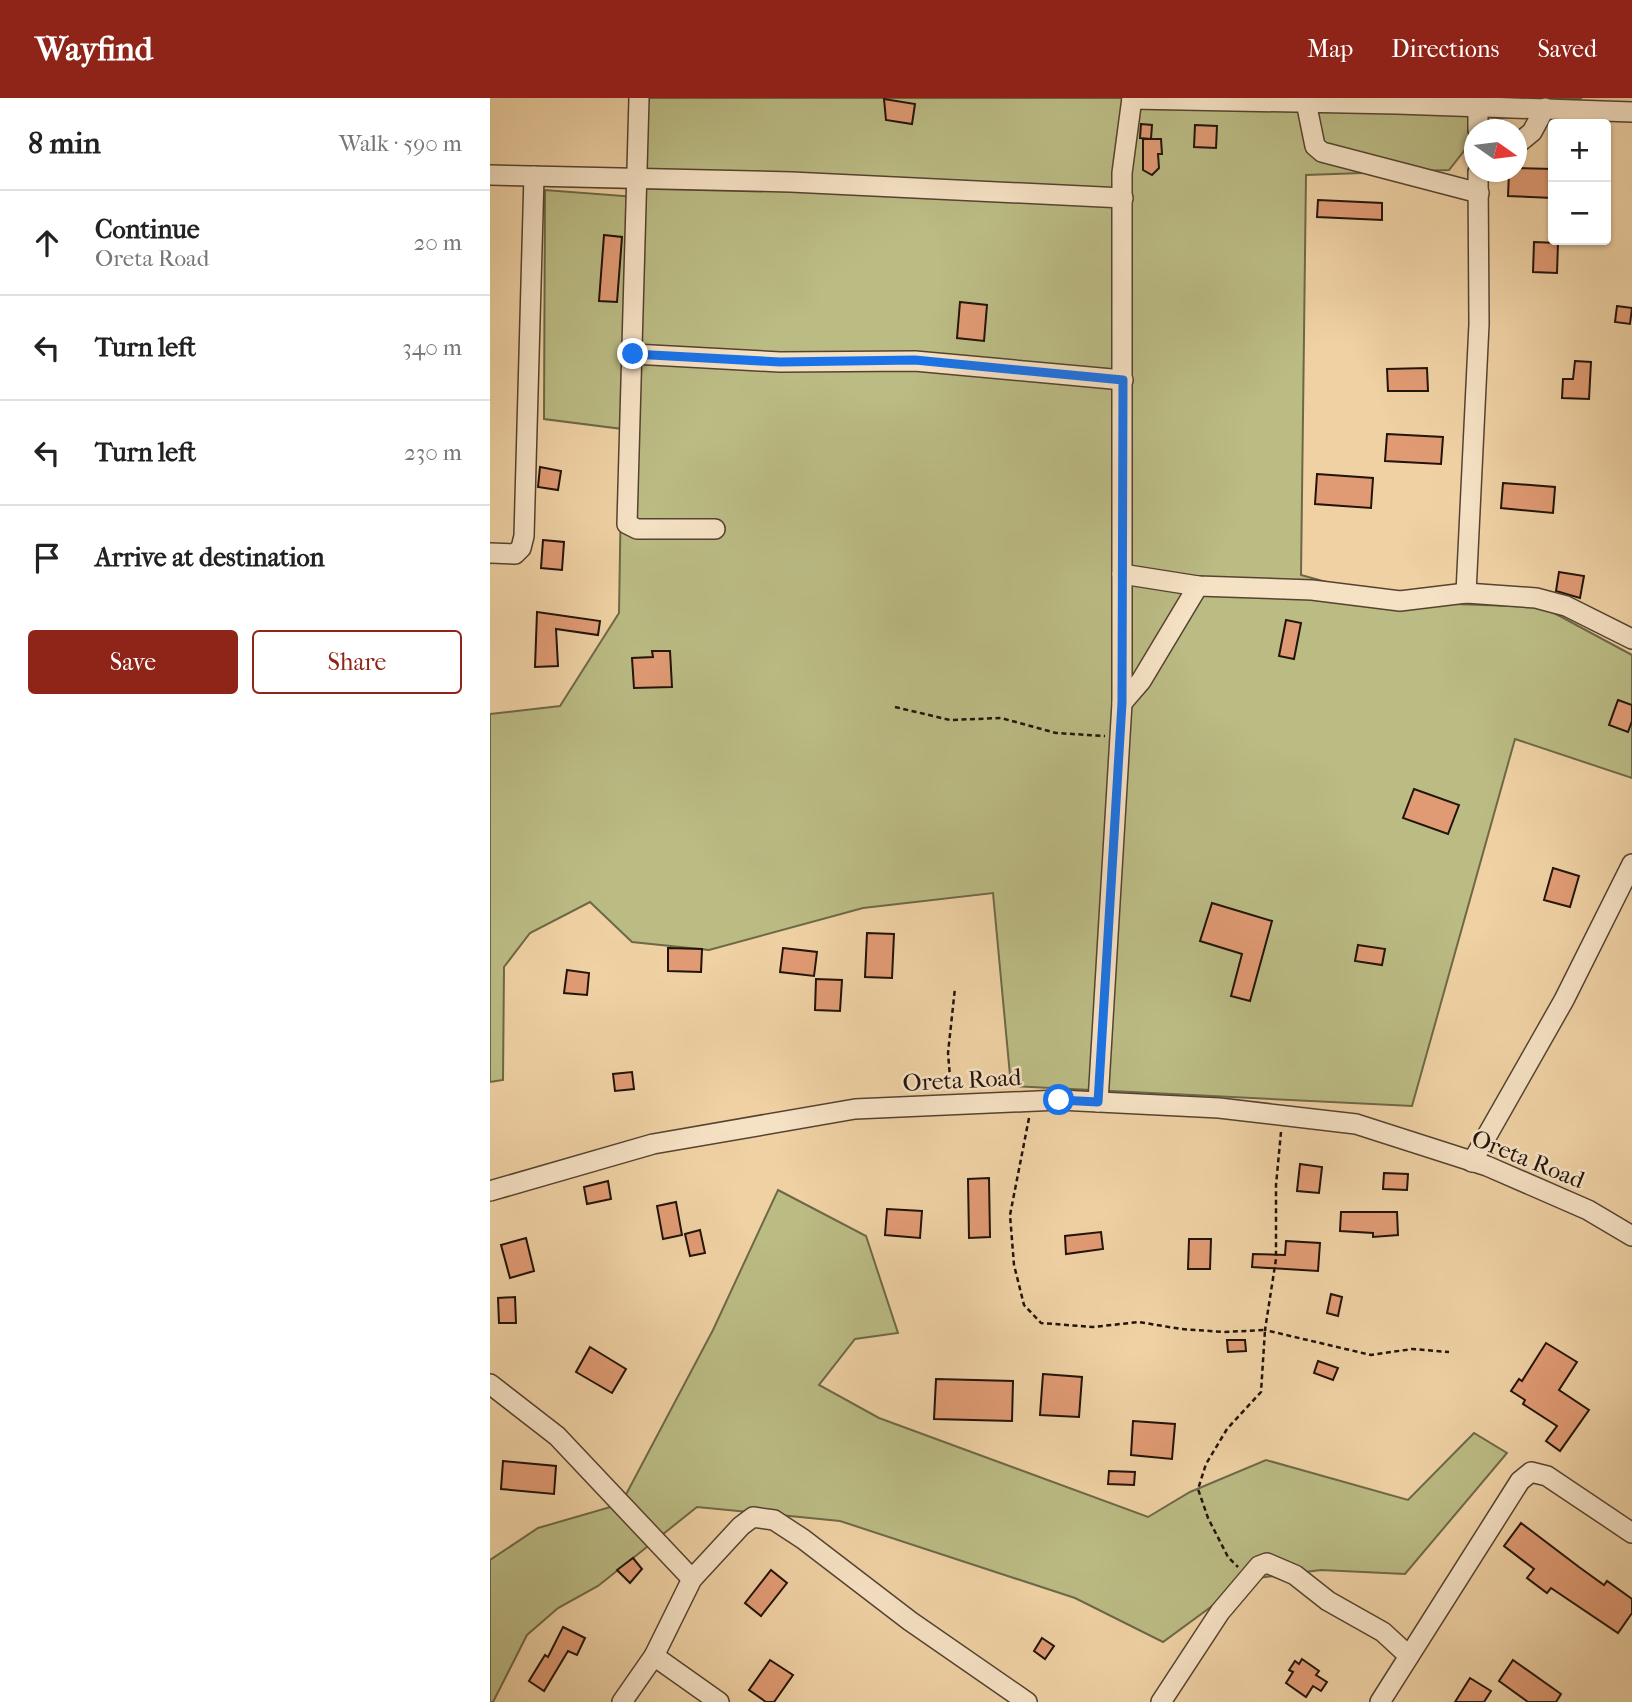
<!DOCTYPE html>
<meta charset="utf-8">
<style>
:root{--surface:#fff;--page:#f2f2f2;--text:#222;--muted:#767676;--line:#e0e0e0;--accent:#8f2418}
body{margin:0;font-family:"IM FELL French Canon",serif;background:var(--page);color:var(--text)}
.controls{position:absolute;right:21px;top:21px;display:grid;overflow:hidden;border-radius:7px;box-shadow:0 2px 5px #0004}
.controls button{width:63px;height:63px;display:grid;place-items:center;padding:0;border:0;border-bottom:2px solid var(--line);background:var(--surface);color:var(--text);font:35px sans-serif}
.compass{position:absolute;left:974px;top:21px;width:63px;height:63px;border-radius:50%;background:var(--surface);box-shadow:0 2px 5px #0004;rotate:104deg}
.stop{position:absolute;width:21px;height:21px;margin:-16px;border:5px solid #1a73e8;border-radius:50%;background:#fff}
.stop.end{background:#1a73e8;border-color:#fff;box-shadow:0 2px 7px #0008}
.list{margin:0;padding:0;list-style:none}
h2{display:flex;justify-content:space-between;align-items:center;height:91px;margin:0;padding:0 28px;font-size:30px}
h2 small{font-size:23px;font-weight:400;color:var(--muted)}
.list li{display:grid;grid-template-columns:46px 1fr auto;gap:21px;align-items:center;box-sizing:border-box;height:105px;padding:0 28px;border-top:2px solid var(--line)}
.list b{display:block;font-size:26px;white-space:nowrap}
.list p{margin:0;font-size:23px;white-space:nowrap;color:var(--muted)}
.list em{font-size:23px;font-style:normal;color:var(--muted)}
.actions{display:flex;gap:14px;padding:21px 28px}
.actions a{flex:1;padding:16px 0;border:2px solid var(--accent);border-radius:7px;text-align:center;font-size:24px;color:var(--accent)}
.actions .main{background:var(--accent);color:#fff}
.icon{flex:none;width:38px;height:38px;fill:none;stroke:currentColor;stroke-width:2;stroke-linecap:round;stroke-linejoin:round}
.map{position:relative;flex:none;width:1142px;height:1604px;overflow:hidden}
header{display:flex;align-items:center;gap:42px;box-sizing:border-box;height:98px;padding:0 35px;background:var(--accent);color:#fff}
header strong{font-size:33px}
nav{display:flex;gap:38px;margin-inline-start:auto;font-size:24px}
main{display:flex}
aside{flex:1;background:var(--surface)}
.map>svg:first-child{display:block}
.green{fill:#bbbb84;stroke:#6e6847;stroke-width:2}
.building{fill:#e19b74;stroke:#22140a;stroke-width:2}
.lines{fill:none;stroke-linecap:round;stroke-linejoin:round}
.minor-casing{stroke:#554330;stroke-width:22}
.path{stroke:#22140a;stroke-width:2.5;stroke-dasharray:5 3.5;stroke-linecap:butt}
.minor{stroke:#f5e1c4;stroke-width:19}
.route{stroke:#1a73e8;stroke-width:9}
.labels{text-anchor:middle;stroke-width:5;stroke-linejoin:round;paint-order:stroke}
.street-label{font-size:24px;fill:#22140a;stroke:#f5e1c4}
</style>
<header>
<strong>Wayfind</strong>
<nav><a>Map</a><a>Directions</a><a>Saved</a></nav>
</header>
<main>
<aside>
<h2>8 min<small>Walk · 590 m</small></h2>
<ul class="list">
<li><svg class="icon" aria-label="ahead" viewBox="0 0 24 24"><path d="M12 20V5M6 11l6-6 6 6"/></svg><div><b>Continue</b><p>Oreta Road</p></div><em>20 m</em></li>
<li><svg class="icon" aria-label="left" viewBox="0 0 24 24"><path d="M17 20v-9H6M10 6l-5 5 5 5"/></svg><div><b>Turn left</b></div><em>340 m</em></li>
<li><svg class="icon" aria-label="left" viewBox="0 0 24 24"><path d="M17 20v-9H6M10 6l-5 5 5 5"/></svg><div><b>Turn left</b></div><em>230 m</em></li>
<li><svg class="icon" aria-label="arrive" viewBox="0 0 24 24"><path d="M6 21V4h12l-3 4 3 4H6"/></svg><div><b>Arrive at destination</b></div></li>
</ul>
<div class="actions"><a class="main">Save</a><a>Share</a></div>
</aside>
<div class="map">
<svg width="1142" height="1604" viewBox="0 0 1142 1604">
<rect width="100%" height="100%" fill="#efd1a4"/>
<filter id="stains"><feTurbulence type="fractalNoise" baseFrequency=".00286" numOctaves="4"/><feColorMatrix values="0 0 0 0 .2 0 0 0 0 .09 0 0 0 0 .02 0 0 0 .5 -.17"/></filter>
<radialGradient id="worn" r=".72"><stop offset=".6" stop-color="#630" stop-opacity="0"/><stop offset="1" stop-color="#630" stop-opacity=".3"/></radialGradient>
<g class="green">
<path d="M144,0H1092L997,24L959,72L816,77L811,477L908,504L1053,509L1142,557V680L1025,641L922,1008L521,988L503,795L373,810L219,852L142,844L100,804L40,835L14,869L13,982L0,984V616L70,608L129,515L132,331L54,321L55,92L146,99Z"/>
<path d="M288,1092L376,1138L408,1235L365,1241L329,1287L389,1320L658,1419L700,1394L776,1362L918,1402L984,1335L1017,1355L915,1476L831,1472L759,1481L673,1544L585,1500L350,1423L207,1409L108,1488L68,1510L37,1537L3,1604H0V1462L48,1430L131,1406L223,1232Z"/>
</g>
<g class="building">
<path d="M394,1L425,6L422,26L396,22Z"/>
<path d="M651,26L662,27L661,41L650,40Z"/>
<path d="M705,27L727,28L726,50L704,49Z"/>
<path d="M653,41H671L672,56H668L669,70L662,77L653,72Z"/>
<path d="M1026,70L1063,71V100L1018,98L1019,74H1026Z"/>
<path d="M828,102L892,105V122L827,119Z"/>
<path d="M114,137L132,139L127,204L109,203Z"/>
<path d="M1044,144L1068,145L1067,175L1043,174Z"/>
<path d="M470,204L497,207L494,243L467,240Z"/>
<path d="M1127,208L1142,210L1140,226L1125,224Z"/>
<path d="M1085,263L1101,264L1099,301L1072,300L1073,281H1083Z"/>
<path d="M937,270L938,293H898L897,271Z"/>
<path d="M897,336L953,339L951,366L895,363Z"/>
<path d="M50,369L71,373L68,392L48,389Z"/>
<path d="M827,376L883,380L881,410L825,406Z"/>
<path d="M1013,385L1065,389L1063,415L1011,410Z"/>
<path d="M53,442L74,444L72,472L51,470Z"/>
<path d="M1069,474L1094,478L1090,500L1066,493Z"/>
<path d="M47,514L110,523L108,537L66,531L68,568L45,569Z"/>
<path d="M796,522L811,525L804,561L789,558Z"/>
<path d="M162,553H180L182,589L144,590L142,560L163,559Z"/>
<path d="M1128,602L1142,607V623L1138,634L1119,627Z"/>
<path d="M924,691L969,707L958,736L913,720Z"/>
<path d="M1063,770L1089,778L1080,809L1054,802Z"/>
<path d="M722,805L782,823L760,903L741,898L752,856L710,843Z"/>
<path d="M377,835L404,836L402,880L375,879Z"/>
<path d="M868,847L895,851L892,867L865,863Z"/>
<path d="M178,850L212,851L211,874L178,873Z"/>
<path d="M293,850L327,854L324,878L290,874Z"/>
<path d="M77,872L99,875L97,897L74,895Z"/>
<path d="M326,881L352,882L350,913L325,912Z"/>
<path d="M142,974L144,991L125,993L123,976Z"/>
<path d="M810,1066L832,1069L829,1095L807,1093Z"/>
<path d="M894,1075L918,1076L917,1092L893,1091Z"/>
<path d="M499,1080L500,1139L479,1140L478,1081Z"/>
<path d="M118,1083L121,1101L97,1106L94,1089Z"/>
<path d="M186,1104L192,1137L173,1141L167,1108Z"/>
<path d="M397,1111L432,1113L430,1140L395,1137Z"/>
<path d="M851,1114H907L908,1137L883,1139V1135L850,1133Z"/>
<path d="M210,1132L215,1155L200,1158L195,1136Z"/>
<path d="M611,1134L613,1151L576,1156L575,1138Z"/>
<path d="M36,1140L44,1173L20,1180L11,1147Z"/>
<path d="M699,1141H721L720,1171H698Z"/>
<path d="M796,1143L830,1145L828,1173L762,1169L763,1156L795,1157Z"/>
<path d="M841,1196L852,1199L848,1218L837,1215Z"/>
<path d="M25,1199L26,1225H9L8,1200Z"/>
<path d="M737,1242H755L756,1253L738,1254Z"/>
<path d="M1056,1245L1087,1264L1069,1292L1099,1312L1070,1353L1056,1343L1067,1328L1033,1306L1035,1302L1021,1293L1029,1281L1032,1283Z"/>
<path d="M100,1249L136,1271L122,1295L86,1274Z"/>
<path d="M828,1263L848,1270L843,1282L824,1275Z"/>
<path d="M553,1276L592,1279L589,1319L550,1317Z"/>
<path d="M446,1281L523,1283L522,1323L444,1321Z"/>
<path d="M643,1323L685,1326L682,1361L641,1357Z"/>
<path d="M13,1363L66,1368L64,1396L11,1391Z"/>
<path d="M619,1373L645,1374L644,1387L618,1386Z"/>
<path d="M1031,1425L1089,1469L1114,1487L1117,1483L1142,1501V1515L1128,1535L1061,1490L1057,1495L1037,1480L1044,1471L1014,1448Z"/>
<path d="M143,1460L152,1471L140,1485L127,1472Z"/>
<path d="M281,1472L297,1485L271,1518L255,1505Z"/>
<path d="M73,1529L95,1540L87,1557L78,1553L54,1593L39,1583L55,1557L58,1559Z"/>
<path d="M552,1540L564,1548L555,1561L544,1553Z"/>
<path d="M812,1561L829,1573L826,1577L837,1584L831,1593L823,1588L816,1599L796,1585L803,1574L799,1572L805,1563L809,1566Z"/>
<path d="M280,1562L303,1577L284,1604H276L259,1592Z"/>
<path d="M1023,1562L1071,1596L1066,1604H1038L1009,1583Z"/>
<path d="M980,1580L1001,1593L994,1604H965Z"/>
</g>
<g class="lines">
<defs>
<g id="minor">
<path d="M149,0L137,426L147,431H225"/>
<path d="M642,1L907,6L1142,14"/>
<path d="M816,4L825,48L832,54L989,95"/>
<path d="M988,8V32"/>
<path d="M1026,47L1042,34L1055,10"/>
<path d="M0,77L301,84L633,100"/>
<path d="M143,256L290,264L425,263L633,282"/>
<path d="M0,455L25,456L31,450L34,438L44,78"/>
<path d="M632,476L708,488L822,492L910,503L976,495L1046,500L1076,508L1142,541"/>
<path d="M976,495L989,226L988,74"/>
<path d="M632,605L651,583L708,488"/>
<path d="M608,1004L632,605V75L642,0"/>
<path d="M982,1064L1074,902L1142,766"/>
<path d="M0,1093L163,1046L365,1011L569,1002L729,1010L866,1026L997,1068L1098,1112L1142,1138"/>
<path d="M0,1286L67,1338L202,1481"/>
<path d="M164,1558L229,1604"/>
<path d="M132,1604L164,1558L202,1481L251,1428L263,1419L284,1422L313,1441L420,1523L537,1604"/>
<path d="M671,1604L730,1514L769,1468L777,1465L805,1477L838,1503L893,1534L919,1558"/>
<path d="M890,1604L1030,1383L1041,1374L1057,1378L1142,1435"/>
</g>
</defs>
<use href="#minor" class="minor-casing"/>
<g class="path">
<path d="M405,609L460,622L511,620L566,635L615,638"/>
<path d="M461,991L458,955L465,890"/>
<path d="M539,1020L520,1117L524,1167L534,1207L551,1225L603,1229L649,1224L691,1231L734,1234L775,1232L771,1294L737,1331L716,1366L708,1391L718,1420L738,1459L748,1469"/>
<path d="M791,1034L786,1087V1161L775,1232L881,1257L922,1251L959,1254"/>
</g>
<use href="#minor" class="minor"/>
</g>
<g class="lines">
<path class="route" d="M143,256L290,264L425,262L633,282L632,605L608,1004L569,1002"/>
</g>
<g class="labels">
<g class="street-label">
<text transform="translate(472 982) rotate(-3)" y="8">Oreta Road</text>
<text transform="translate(1038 1061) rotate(22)" y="8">Oreta Road</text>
</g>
</g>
<rect width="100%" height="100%" filter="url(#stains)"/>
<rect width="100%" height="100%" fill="url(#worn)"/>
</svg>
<div class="controls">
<button>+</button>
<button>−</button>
</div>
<svg class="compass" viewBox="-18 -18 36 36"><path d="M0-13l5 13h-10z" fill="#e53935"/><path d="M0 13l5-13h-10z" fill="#767676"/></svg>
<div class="stop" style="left:569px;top:1002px"></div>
<div class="stop end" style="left:143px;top:256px"></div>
</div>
</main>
